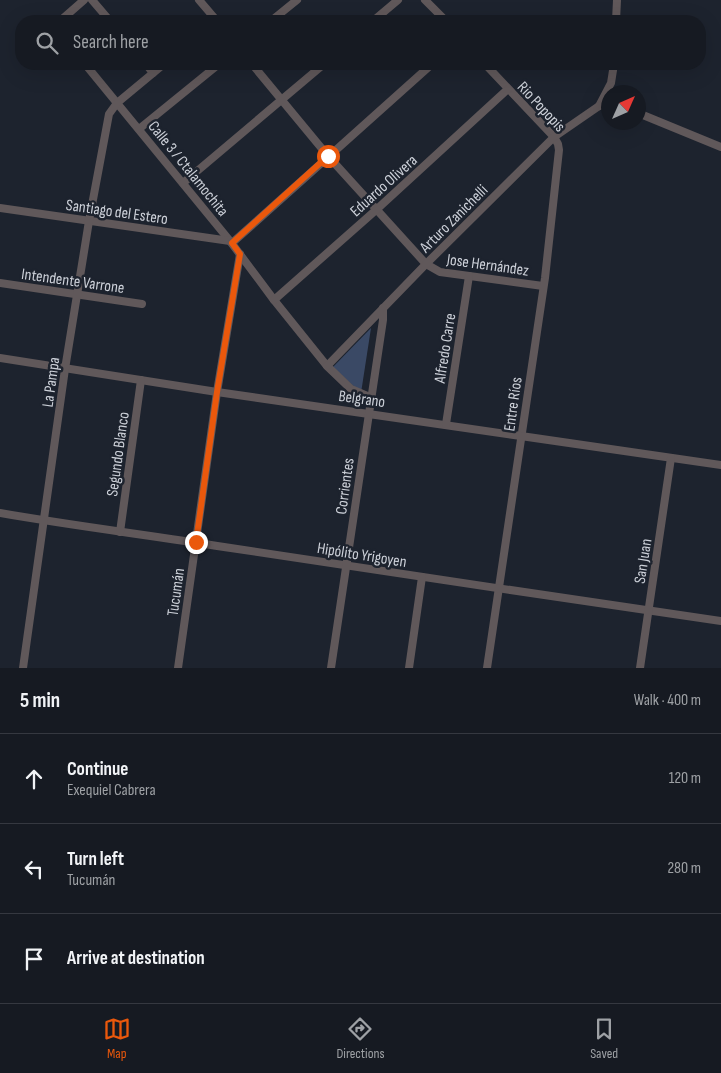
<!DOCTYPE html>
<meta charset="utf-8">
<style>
:root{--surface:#161a22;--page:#23272f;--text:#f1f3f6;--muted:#9ea1a5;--line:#353840;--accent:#ea580c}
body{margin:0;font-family:"Sofia Sans Condensed",sans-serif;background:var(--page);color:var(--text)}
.compass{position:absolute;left:601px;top:85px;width:45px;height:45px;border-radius:50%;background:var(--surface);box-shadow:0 5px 20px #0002;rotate:45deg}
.stop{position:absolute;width:15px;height:15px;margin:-11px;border:4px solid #ea580c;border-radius:50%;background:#fff}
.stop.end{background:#ea580c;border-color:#fff;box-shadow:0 1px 5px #0008}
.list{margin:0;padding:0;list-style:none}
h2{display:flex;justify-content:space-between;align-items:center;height:65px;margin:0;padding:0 20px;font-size:21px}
h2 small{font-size:16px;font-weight:400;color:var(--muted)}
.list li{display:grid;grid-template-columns:32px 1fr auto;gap:15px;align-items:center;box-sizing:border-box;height:90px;padding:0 20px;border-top:1px solid var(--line)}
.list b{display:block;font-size:19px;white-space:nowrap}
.list p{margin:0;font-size:16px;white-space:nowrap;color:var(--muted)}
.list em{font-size:16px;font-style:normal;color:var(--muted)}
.icon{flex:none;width:28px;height:28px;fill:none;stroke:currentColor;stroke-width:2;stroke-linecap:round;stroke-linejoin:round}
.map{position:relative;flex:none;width:721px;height:668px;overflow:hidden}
.search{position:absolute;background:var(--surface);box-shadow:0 5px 20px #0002;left:15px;right:15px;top:15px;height:55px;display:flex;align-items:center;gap:12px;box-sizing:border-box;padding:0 18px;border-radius:20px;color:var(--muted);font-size:19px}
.sheet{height:335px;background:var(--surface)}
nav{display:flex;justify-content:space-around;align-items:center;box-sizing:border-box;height:70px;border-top:1px solid var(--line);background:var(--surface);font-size:14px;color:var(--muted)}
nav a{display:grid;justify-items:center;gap:2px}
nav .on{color:var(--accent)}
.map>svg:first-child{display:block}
.green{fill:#3a4965}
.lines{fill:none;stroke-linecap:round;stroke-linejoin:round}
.minor{stroke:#60585a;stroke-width:8}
.route{stroke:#ea580c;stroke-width:6}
.labels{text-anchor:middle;stroke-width:5;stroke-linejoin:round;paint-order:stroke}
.street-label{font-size:16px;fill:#cdd1d9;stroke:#1d232e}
</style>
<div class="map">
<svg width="721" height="668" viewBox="0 0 721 668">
<rect width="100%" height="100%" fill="#1d232e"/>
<path class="green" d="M371,328L361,393L333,367Z"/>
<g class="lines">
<g class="minor">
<path d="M92,0L110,21"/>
<path d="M199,0L217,21"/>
<path d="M425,0L446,21"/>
<path d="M60,21L84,0"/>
<path d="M271,21L297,0"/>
<path d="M373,21L398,0"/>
<path d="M616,21L617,0"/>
<path d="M85,64L230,241L274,300L327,366L351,389L372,398"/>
<path d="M146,64L153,73"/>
<path d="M252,64L328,156L426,264L440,272L543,286"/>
<path d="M485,64L554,137L558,144L559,150L545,278L487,668"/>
<path d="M599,106L611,83L614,64"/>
<path d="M638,113L721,147"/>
<path d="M139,129L219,64"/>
<path d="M183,183L324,64"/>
<path d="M0,208L230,241"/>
<path d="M232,243L432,64"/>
<path d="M0,283L142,304"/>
<path d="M274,300L376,210L508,89"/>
<path d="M0,358L217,392L721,465"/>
<path d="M327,366L426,264L554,137L599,106L606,104H608"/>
<path d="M446,424L469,276"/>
<path d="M0,513C74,526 149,535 224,547C390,572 555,597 721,621"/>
<path d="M120,532L141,380"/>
<path d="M23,668L65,369L89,221L109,114L117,103L164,64"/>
<path d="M178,668L217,392L240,254"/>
<path d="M331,668L383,320V308"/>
<path d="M409,668L422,577"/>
<path d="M640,668L671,458"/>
</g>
</g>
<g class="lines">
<path class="route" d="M196,542L217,392L240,254L232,243L328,156"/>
</g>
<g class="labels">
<g class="street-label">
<text transform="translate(542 106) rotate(47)" y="6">Rio Popopis</text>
<text transform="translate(189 168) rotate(51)" y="6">Calle 3 / Ctalamochita</text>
<text transform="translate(383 185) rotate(-42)" y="6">Eduardo Olivera</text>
<text transform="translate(117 211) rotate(8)" y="6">Santiago del Estero</text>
<text transform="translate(453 218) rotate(-45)" y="6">Arturo Zanichelli</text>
<text transform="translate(488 264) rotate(8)" y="6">Jose Hernández</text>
<text transform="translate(73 280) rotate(8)" y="6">Intendente Varrone</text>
<text transform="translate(444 348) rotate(-81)" y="6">Alfredo Carre</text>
<text transform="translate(50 382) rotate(-82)" y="6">La Pampa</text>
<text transform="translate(362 398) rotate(8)" y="6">Belgrano</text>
<text transform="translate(512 404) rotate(-82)" y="6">Entre Ríos</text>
<text transform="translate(117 454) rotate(-82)" y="6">Segundo Blanco</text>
<text transform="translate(344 486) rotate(-82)" y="6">Corrientes</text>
<text transform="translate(362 554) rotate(9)" y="6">Hipólito Yrigoyen</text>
<text transform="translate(642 561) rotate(-81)" y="6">San Juan</text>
<text transform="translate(175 592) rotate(-82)" y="6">Tucumán</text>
</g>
</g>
</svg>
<svg class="compass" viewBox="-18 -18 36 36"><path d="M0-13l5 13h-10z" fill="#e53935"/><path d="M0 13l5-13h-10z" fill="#9ea1a5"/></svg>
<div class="stop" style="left:328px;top:156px"></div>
<div class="stop end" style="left:196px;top:542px"></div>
<div class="search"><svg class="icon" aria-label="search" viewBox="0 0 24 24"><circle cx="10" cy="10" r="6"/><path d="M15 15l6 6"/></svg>Search here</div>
</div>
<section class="sheet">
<h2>5 min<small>Walk · 400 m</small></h2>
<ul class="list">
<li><svg class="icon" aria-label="ahead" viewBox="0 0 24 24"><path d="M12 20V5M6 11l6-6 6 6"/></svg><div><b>Continue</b><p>Exequiel Cabrera</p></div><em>120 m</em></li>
<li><svg class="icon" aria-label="left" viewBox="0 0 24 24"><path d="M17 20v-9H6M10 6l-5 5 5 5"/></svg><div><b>Turn left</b><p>Tucumán</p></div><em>280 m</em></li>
<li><svg class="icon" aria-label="arrive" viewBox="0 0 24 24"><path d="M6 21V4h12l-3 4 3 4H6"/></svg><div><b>Arrive at destination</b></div></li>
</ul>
</section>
<nav>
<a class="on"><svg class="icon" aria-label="map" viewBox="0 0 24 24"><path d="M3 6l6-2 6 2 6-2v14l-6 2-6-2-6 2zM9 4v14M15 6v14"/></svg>Map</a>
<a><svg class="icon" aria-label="directions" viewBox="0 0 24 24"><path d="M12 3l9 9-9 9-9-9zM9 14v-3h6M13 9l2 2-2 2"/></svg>Directions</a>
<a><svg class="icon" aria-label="saved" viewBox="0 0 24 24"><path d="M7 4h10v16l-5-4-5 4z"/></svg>Saved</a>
</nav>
